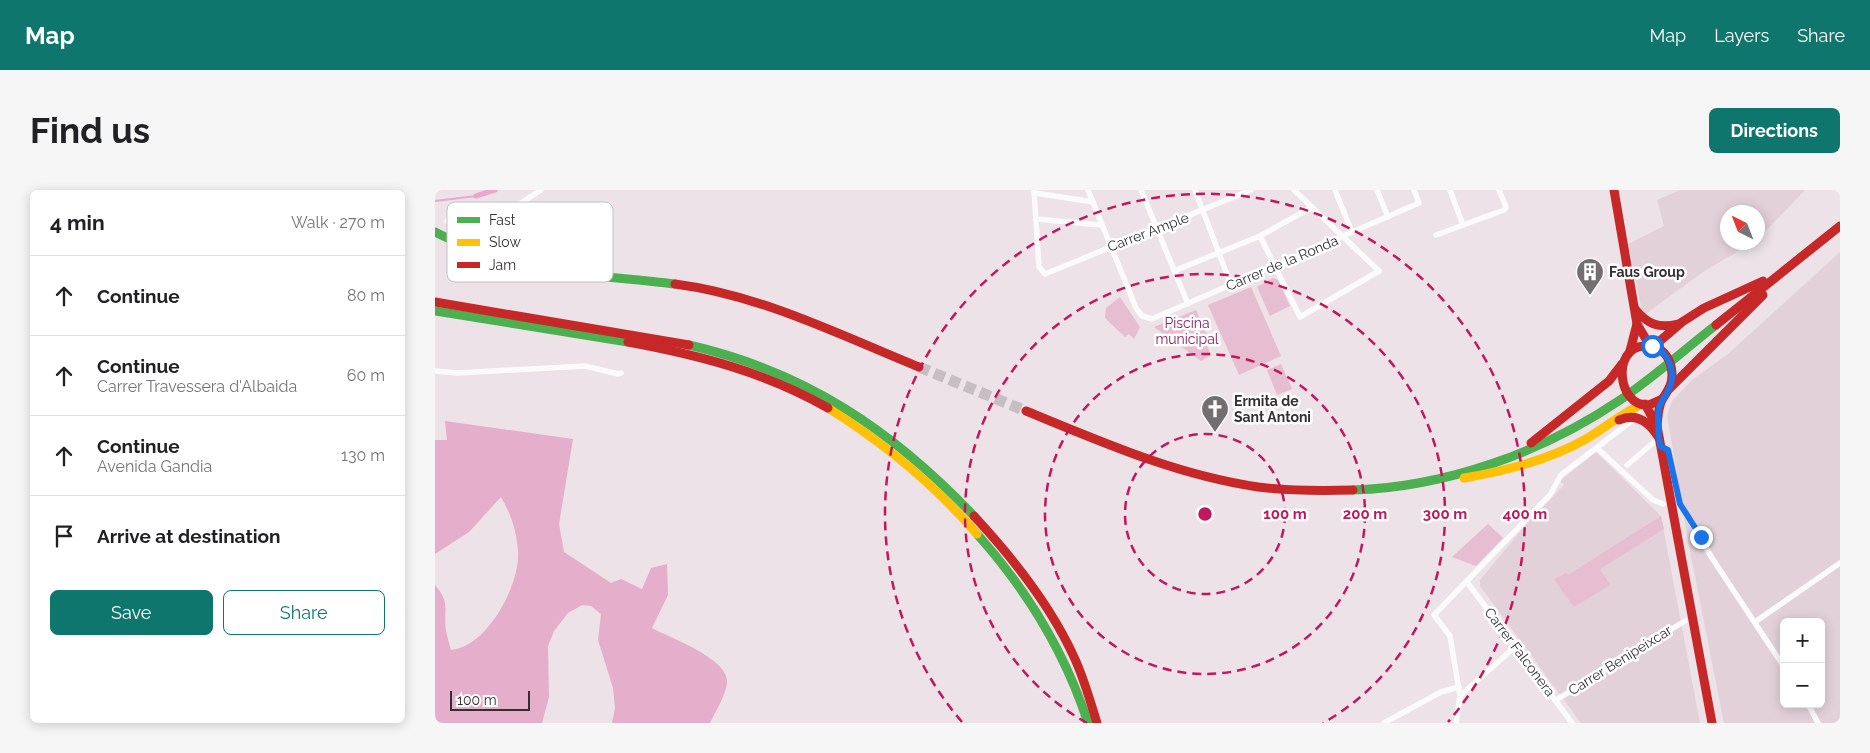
<!DOCTYPE html>
<meta charset="utf-8">
<style>
:root{--surface:#fff;--page:#f6f6f6;--text:#202124;--muted:#757577;--line:#e0e0e0;--accent:#0f766e}
body{margin:0;font-family:Raleway,sans-serif;background:var(--page);color:var(--text)}
.controls{position:absolute;right:15px;bottom:15px;display:grid;overflow:hidden;border-radius:8px;box-shadow:0 2px 12px #0003}
.controls button{width:45px;height:45px;display:grid;place-items:center;padding:0;border:0;border-bottom:1px solid var(--line);background:var(--surface);color:var(--text);font:25px sans-serif}
.compass{position:absolute;left:1285px;top:15px;width:45px;height:45px;border-radius:50%;background:var(--surface);box-shadow:0 2px 12px #0003;rotate:318deg}
.scale{position:absolute;left:15px;bottom:12px;width:80px;box-sizing:border-box;padding-left:5px;border:2px solid #352f32;border-top:0;font-size:14px;line-height:18px;white-space:nowrap;color:#352f32;-webkit-text-stroke:4px #fff;paint-order:stroke}
.stop{position:absolute;width:15px;height:15px;margin:-11px;border:4px solid #1a73e8;border-radius:50%;background:#fff}
.stop.end{background:#1a73e8;border-color:#fff;box-shadow:0 1px 5px #0008}
.list{margin:0;padding:0;list-style:none}
h2{display:flex;justify-content:space-between;align-items:center;height:65px;margin:0;padding:0 20px;font-size:21px}
h2 small{font-size:16px;font-weight:400;color:var(--muted)}
.list li{display:grid;grid-template-columns:32px 1fr auto;gap:15px;align-items:center;box-sizing:border-box;height:80px;padding:0 20px;border-top:1px solid var(--line)}
.list b{display:block;font-size:19px;white-space:nowrap}
.list p{margin:0;font-size:16px;white-space:nowrap;color:var(--muted)}
.list em{font-size:16px;font-style:normal;color:var(--muted)}
.actions{display:flex;gap:10px;padding:15px 20px}
.actions a{flex:1;padding:11px 0;border:1px solid var(--accent);border-radius:8px;text-align:center;font-size:18px;color:var(--accent)}
.actions .main{background:var(--accent);color:#fff}
.icon{flex:none;width:28px;height:28px;fill:none;stroke:currentColor;stroke-width:2;stroke-linecap:round;stroke-linejoin:round}
.map{position:relative;flex:none;width:1405px;height:533px;overflow:hidden;border-radius:8px}
header{display:flex;align-items:center;gap:30px;box-sizing:border-box;height:70px;padding:0 25px;background:var(--accent);color:#fff}
header strong{font-size:24px}
nav{display:flex;gap:28px;margin-inline-start:auto;font-size:18px}
.intro{display:flex;align-items:center;justify-content:space-between;box-sizing:border-box;height:120px;padding:0 30px}
h1{margin:0;font-size:35px}
.button{padding:12px 22px;border-radius:8px;background:var(--accent);color:#fff;font-size:18px;font-weight:700}
main{display:flex;gap:30px;padding:0 30px}
aside{flex:1;background:var(--surface);border-radius:8px;box-shadow:0 2px 12px #0003}
.map>svg:first-child{display:block}
.built{fill:#e3d1d9;fill-rule:evenodd}
.green{fill:#e6bdd1}
.forest{fill:#e5aeca}
.lines{fill:none;stroke-linecap:round;stroke-linejoin:round}
.stream{stroke:#eba8ca;stroke-width:2}
.canal{stroke:#eba8ca;stroke-width:5.5}
.highway-tunnel{stroke:#c7bec3;stroke-width:11;stroke-dasharray:11 5.5;stroke-linecap:butt}
.street{stroke:#fcfbfb;stroke-width:5.5}
.fast{stroke:#4caf50;stroke-width:9}
.slow{stroke:#ffc107;stroke-width:9}
.jam{stroke:#c62828;stroke-width:9}
.route{stroke:#1a73e8;stroke-width:6}
.ring{fill:none;stroke:#c2185b;stroke-width:2.5;stroke-dasharray:9 6}
.labels{text-anchor:middle;stroke-width:5;stroke-linejoin:round;paint-order:stroke}
.street-label{font-size:14px;fill:#352f32;stroke:#fff}
.poi-label{font-size:14px;font-weight:bold;fill:#352f32;stroke:#fff;text-anchor:start}
.park-label{font-size:14px;fill:#8c2061;stroke:#fff}
.key{fill:#fff;stroke:#c2c1c2;stroke-width:1}
.key-label{font-size:14px;fill:#352f32}
.centre{fill:#c2185b;stroke:#fff;stroke-width:2.5}
.ring-label{font-size:15px;text-anchor:middle;font-weight:bold;fill:#c2185b;stroke:#fff;stroke-width:5;stroke-linejoin:round;paint-order:stroke}
</style>
<header>
<strong>Map</strong>
<nav><a>Map</a><a>Layers</a><a>Share</a></nav>
</header>
<div class="intro"><h1>Find us</h1><a class="button">Directions</a></div>
<main>
<aside>
<h2>4 min<small>Walk · 270 m</small></h2>
<ul class="list">
<li><svg class="icon" aria-label="ahead" viewBox="0 0 24 24"><path d="M12 20V5M6 11l6-6 6 6"/></svg><div><b>Continue</b></div><em>80 m</em></li>
<li><svg class="icon" aria-label="ahead" viewBox="0 0 24 24"><path d="M12 20V5M6 11l6-6 6 6"/></svg><div><b>Continue</b><p>Carrer Travessera d'Albaida</p></div><em>60 m</em></li>
<li><svg class="icon" aria-label="ahead" viewBox="0 0 24 24"><path d="M12 20V5M6 11l6-6 6 6"/></svg><div><b>Continue</b><p>Avenida Gandia</p></div><em>130 m</em></li>
<li><svg class="icon" aria-label="arrive" viewBox="0 0 24 24"><path d="M6 21V4h12l-3 4 3 4H6"/></svg><div><b>Arrive at destination</b></div></li>
</ul>
<div class="actions"><a class="main">Save</a><a>Share</a></div>
</aside>
<div class="map">
<svg width="1405" height="533" viewBox="0 0 1405 533">
<rect width="100%" height="100%" fill="#ece2e7"/>
<g class="built">
<path d="M1245,0H1370L1323,49L1322,22H1292V52L1317,53L1268,82L1208,126L1193,54L1229,36L1222,10Z"/>
<path d="M1405,62V533H1289L1254,356L1232,225L1237,211L1257,190L1293,164ZM1349,432H1386V514H1349Z"/>
<path d="M1161,262L1226,326L1265,533H1146L1045,396V390L1094,331L1129,295L1125,291Z"/>
</g>
<g class="green">
<path d="M838,88L843,90L855,116L835,126L822,97Z"/>
<path d="M816,97L846,166L804,185L773,115Z"/>
<path d="M685,107L705,137L699,149L694,144L690,147L670,128L671,118Z"/>
<path d="M761,120L775,152L771,154L776,165L766,171L719,137Z"/>
<path d="M846,174L857,199L842,205L832,180Z"/>
<path d="M1226,326L1229,339L1165,379L1175,395L1139,417L1119,389L1131,383L1133,385Z"/>
<path d="M1053,334L1068,348L1041,376L1017,367Z"/>
</g>
<path class="forest" d="M10,231L138,249L124,334L129,362L176,393L186,389L207,399L216,378L232,374L233,405L217,438C235,448 295,469 292,493C291,505 280,522 275,533H177L180,518L178,498L163,450L166,424L156,416L147,415L133,423L119,441L113,456L114,507L107,533H0V395C16,414 8,419 11,440C12,446 14,453 16,460C52,457 85,395 83,362C82,342 76,324 66,307L34,342L0,364V250H12Z"/>
<g class="lines">
<path class="stream" d="M0,11L41,6"/>
<path class="canal" d="M41,6L60,0"/>
<path class="highway-tunnel" d="M484,177L591,221"/>
<g class="street">
<path d="M106,0L69,24L16,26L12,31L39,47L119,68"/>
<path d="M599,0L604,77L610,84L816,0"/>
<path d="M653,0L701,118L707,126L717,129L984,13L979,0"/>
<path d="M706,0L753,114"/>
<path d="M760,0L796,95"/>
<path d="M900,0L917,42"/>
<path d="M942,0L953,27"/>
<path d="M1015,0L1028,35"/>
<path d="M600,3L658,12"/>
<path d="M601,29L666,35"/>
<path d="M1001,45L1069,20L1071,17L1064,0"/>
<path d="M825,46L865,127L944,81L859,0"/>
<path d="M739,81L825,46L877,17"/>
<path d="M0,181L22,183L150,176L183,184L186,183"/>
<path d="M1225,256L1233,260L1245,314L1277,368L1349,477"/>
<path d="M1162,258L1218,310L1228,314"/>
<path d="M1192,275L1224,248"/>
<path d="M1032,392L1137,533"/>
<path d="M1320,432L1405,373"/>
<path d="M1025,506L1081,456"/>
<path d="M1121,510L1250,431"/>
<path d="M1373,514L1383,533"/>
<path d="M949,533L1006,502L1024,497"/>
<path d="M1021,533L1025,506L1015,446L999,425L1115,305L1126,285L1199,229"/>
</g>
<g class="fast">
<path d="M0,42C84,86 150,83 240,94"/>
<path d="M0,121L193,152"/>
<path d="M254,155C371,182 457,240 539,326"/>
<path d="M918,300C1012,297 1108,262 1185,210C1219,187 1249,160 1281,135"/>
<path d="M542,344C592,400 630,462 653,533"/>
</g>
<g class="slow">
<path d="M393,218C449,253 499,294 542,344"/>
<path d="M1029,288C1071,281 1114,270 1151,249C1170,238 1187,223 1207,214"/>
</g>
<g class="jam">
<path d="M1179,0L1202,134L1215,156"/>
<path d="M240,94C326,105 405,145 484,177"/>
<path d="M0,112L254,155"/>
<path d="M1200,119C1212,134 1224,139 1243,134"/>
<path d="M1281,135L1405,36"/>
<path d="M193,152C264,165 330,182 393,218"/>
<path d="M1219,156L1247,132L1269,118L1328,91"/>
<path d="M1195,161L1202,134"/>
<path d="M1234,199L1328,105"/>
<path d="M1210,214L1222,236L1277,533"/>
<path d="M591,221C667,252 741,285 823,297C854,301 886,301 918,300"/>
<path d="M1184,230C1202,222 1215,233 1224,248"/>
<path d="M1222,236C1223,227 1223,218 1227,210C1232,201 1237,196 1237,185C1237,175 1233,164 1224,159C1219,156 1214,156 1209,156C1176,158 1183,217 1213,215C1217,214 1223,211 1227,209"/>
<path d="M1096,253L1174,191L1187,174"/>
<path d="M539,326C577,367 616,416 639,467C649,488 655,511 662,533"/>
</g>
</g>
<g class="lines">
<path class="route" d="M1217,156C1235,162 1242,184 1233,201C1230,207 1226,211 1224,218C1222,232 1223,242 1225,256L1233,260L1245,314L1266,347"/>
</g>
<g class="ring">
<circle cx="770" cy="324" r="80"/>
<circle cx="770" cy="324" r="160"/>
<path d="M652 533A240 240 0 1 1 888 533"/>
<path d="M527 532A320 320 0 1 1 1013 532"/>
</g>
<defs>
<symbol id="building-pin" viewBox="-11 -11 22 30"><path d="M0 17L-7.5 6A9.5 9.5 0 1 1 7.5 6Z" fill="#756e71" stroke="#fff"/><path d="M-4-6H4V6H1V3H-1V6H-4ZM-2.5-4.3h1.7v1.8h-1.7ZM.8-4.3h1.7v1.8H.8ZM-2.5-1h1.7V.8h-1.7ZM.8-1h1.7V.8H.8Z" fill="#fff"/></symbol>
<symbol id="church-pin" viewBox="-11 -11 22 30"><path d="M0 17L-7.5 6A9.5 9.5 0 1 1 7.5 6Z" fill="#756e71" stroke="#fff"/><path d="M-1.2-6h2.4v3.5h3.3v2.4h-3.3V6h-2.4V-.1h-3.3v-2.4h3.3Z" fill="#fff"/></symbol>
</defs>
<g fill-rule="evenodd">
<use href="#building-pin" x="1139" y="66" width="32" height="43"/>
<use href="#church-pin" x="764" y="203" width="32" height="43"/>
</g>
<g class="labels">
<g class="street-label">
<text transform="translate(713 42) rotate(-21)" y="5">Carrer Ample</text>
<text transform="translate(847 73) rotate(-23)" y="5">Carrer de la Ronda</text>
<text transform="translate(1085 462) rotate(53)" y="5">Carrer Falconera</text>
<text transform="translate(1185 470) rotate(-32)" y="5">Carrer Benipeixcar</text>
</g>
<g class="poi-label">
<text x="1174" y="87">Faus Group</text>
<text x="799" y="216">Ermita de<tspan x="799" dy="16">Sant Antoni</tspan></text>
</g>
<g class="park-label">
<text x="752" y="138">Piscina<tspan x="752" dy="16">municipal</tspan></text>
</g>
</g>
<rect x="12" y="12" width="166" height="80" rx="8" class="key"/>
<rect x="22" y="27" width="23" height="6" fill="#4caf50"/>
<rect x="22" y="49" width="23" height="7" fill="#ffc107"/>
<rect x="22" y="72" width="23" height="6" fill="#c62828"/>
<g class="key-label">
<text x="54" y="35">Fast</text>
<text x="54" y="57">Slow</text>
<text x="54" y="80">Jam</text>
</g>
<circle cx="770" cy="324" r="8" class="centre"/>
<g class="ring-label">
<text x="850" y="329">100 m</text>
<text x="930" y="329">200 m</text>
<text x="1010" y="329">300 m</text>
<text x="1090" y="329">400 m</text>
</g>
</svg>
<div class="controls">
<button>+</button>
<button>−</button>
</div>
<svg class="compass" viewBox="-18 -18 36 36"><path d="M0-13l5 13h-10z" fill="#e53935"/><path d="M0 13l5-13h-10z" fill="#757577"/></svg>
<div class="scale">100 m</div>
<div class="stop" style="left:1217px;top:156px"></div>
<div class="stop end" style="left:1266px;top:347px"></div>
</div>
</main>
